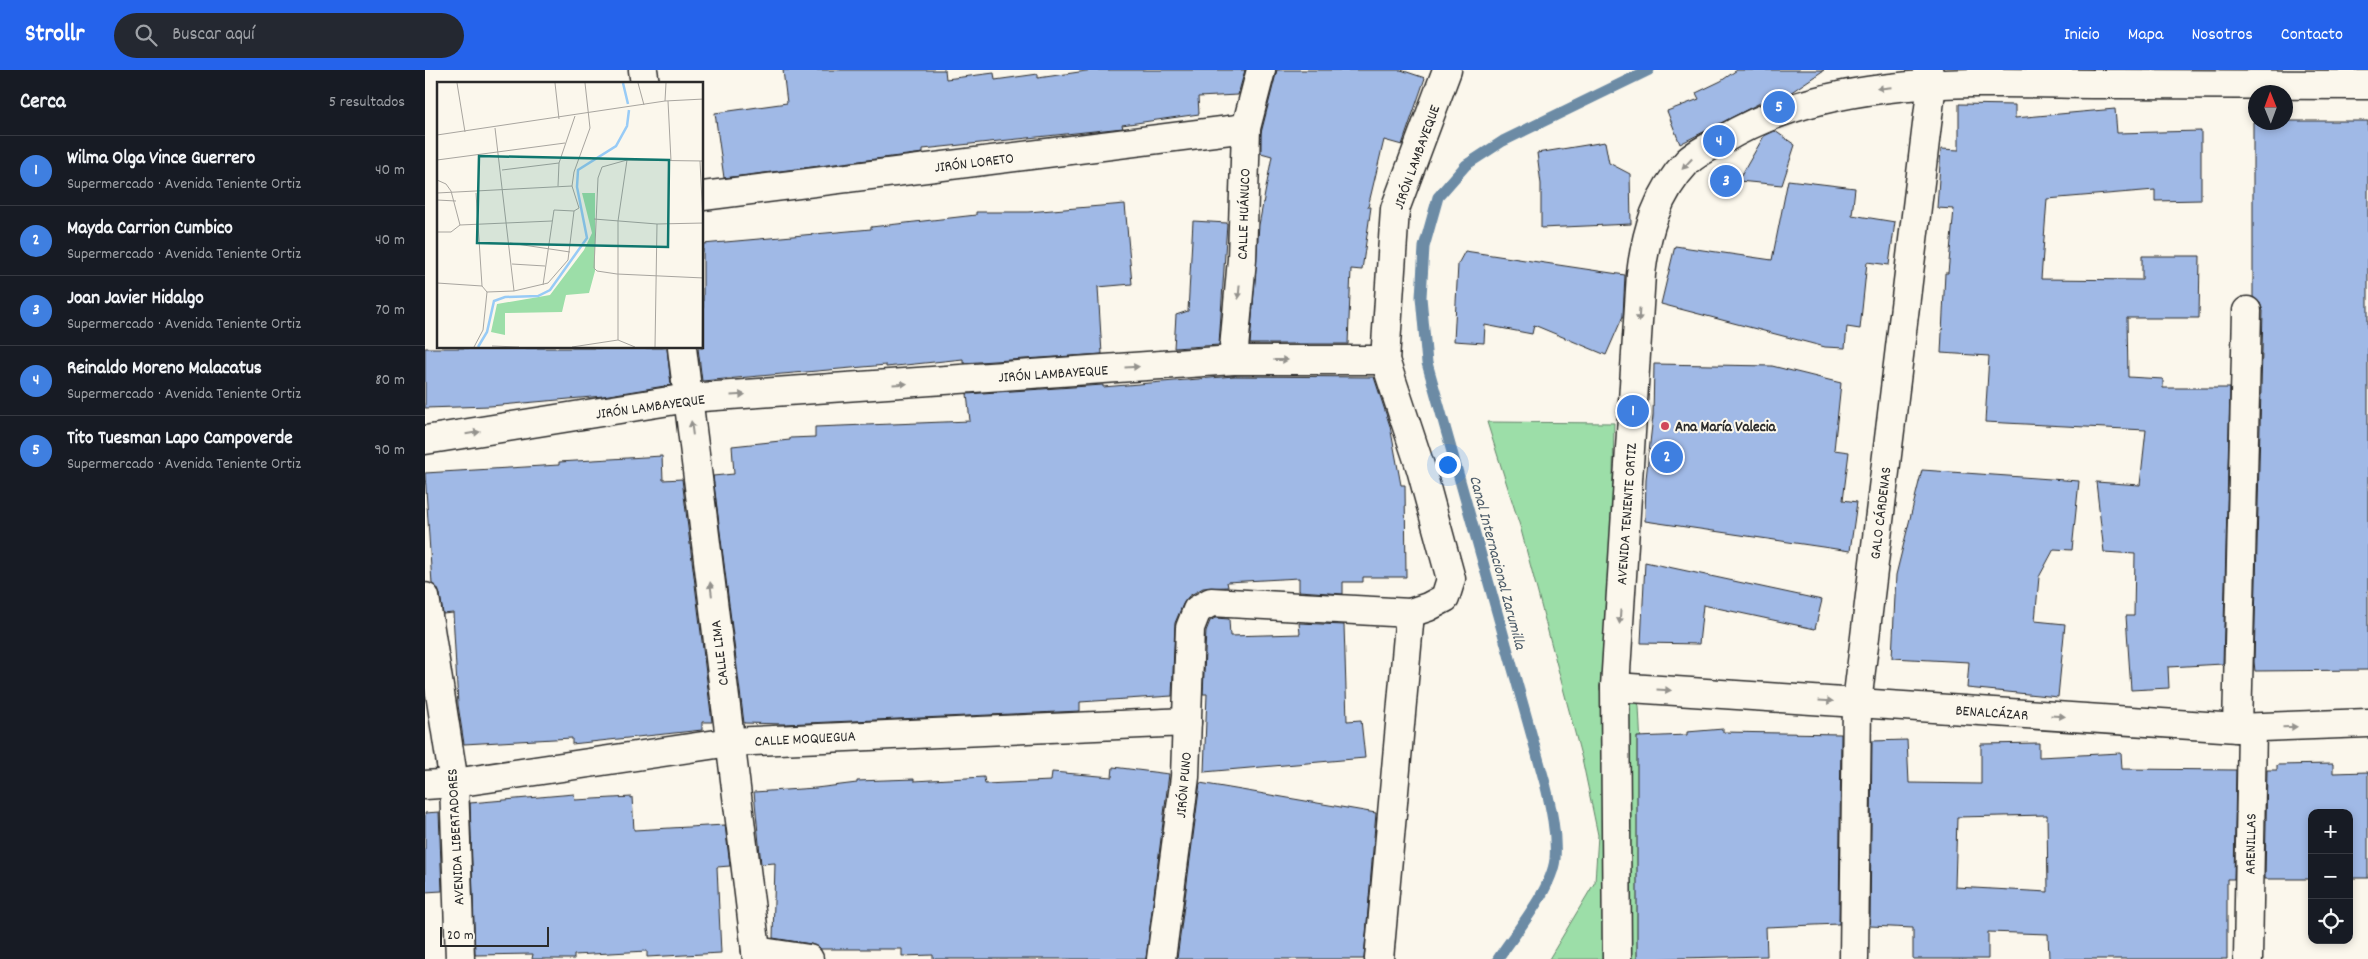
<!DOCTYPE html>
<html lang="es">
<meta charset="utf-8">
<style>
:root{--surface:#171b24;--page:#242831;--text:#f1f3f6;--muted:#9ea1a6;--line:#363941;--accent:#2563eb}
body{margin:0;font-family:Dekko,sans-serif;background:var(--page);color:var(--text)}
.controls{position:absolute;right:15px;bottom:15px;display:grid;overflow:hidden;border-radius:10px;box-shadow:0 2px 8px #0003}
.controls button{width:45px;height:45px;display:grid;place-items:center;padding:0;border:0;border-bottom:1px solid var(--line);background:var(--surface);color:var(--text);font:25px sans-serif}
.compass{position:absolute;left:1823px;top:15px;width:45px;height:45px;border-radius:50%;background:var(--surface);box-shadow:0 2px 8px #0003;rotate:359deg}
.scale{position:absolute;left:15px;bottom:12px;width:109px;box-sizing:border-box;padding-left:5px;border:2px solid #2b2b2b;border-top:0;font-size:14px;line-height:18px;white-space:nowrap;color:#2b2b2b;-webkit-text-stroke:4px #fbf7ec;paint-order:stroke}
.you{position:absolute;left:1022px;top:394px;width:18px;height:18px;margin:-12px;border:4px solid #fff;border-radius:50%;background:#1a73e8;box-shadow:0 0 0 8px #1a73e833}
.badge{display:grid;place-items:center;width:32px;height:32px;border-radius:50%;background:var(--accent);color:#fff;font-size:16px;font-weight:700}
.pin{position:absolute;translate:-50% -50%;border:2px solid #fff;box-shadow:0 1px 5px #0006}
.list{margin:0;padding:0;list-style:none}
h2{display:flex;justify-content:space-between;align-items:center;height:65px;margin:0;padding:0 20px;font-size:21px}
h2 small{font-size:16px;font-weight:400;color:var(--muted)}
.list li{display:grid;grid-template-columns:32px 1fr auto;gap:15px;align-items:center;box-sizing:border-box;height:70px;padding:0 20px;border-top:1px solid var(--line)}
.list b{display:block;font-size:19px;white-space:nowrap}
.list p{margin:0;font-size:16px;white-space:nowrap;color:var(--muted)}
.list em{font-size:16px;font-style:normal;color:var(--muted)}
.icon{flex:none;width:28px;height:28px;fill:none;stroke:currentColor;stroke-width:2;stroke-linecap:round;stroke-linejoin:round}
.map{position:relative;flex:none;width:1943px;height:889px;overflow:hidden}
header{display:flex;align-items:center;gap:30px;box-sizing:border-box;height:70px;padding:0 25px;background:var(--accent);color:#fff}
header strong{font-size:24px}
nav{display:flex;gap:28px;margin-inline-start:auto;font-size:18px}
.search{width:350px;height:45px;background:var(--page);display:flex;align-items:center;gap:12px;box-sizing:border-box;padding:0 18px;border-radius:28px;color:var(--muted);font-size:19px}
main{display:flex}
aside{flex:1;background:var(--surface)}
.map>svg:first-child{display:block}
.green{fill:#9cdea8;stroke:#64846a}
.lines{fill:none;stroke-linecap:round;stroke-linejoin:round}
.stream{stroke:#6c8ba5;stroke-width:11}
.building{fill:#a0b9e6;stroke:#2b2b2b;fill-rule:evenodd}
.minor-casing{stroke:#2b2b2b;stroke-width:31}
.minor{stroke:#fbf7ec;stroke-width:28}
.oneway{fill:#93918c}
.poi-dot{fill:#d1495b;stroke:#fbf7ec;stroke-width:2}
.labels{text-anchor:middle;stroke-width:4;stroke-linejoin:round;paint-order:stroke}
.street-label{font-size:15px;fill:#2b2b2b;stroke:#fbf7ec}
.poi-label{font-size:15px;font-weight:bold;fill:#2b2b2b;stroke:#fbf7ec;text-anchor:start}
.water-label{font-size:16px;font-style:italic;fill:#4c5b68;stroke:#fbf7ec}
.inset-river{fill:none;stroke:#98cbf6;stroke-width:2.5}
.inset-road{fill:none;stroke:#a8a59f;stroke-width:1}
.view{fill:#0f766e;fill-opacity:0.15;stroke:#0f766e;stroke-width:2.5}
.inset-edge{fill:none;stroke:#2b2b2b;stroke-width:2.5}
</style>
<header>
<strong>Strollr</strong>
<div class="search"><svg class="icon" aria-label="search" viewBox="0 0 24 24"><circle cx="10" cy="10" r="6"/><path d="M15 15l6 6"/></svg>Buscar aquí</div>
<nav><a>Inicio</a><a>Mapa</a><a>Nosotros</a><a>Contacto</a></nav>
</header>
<main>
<aside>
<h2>Cerca<small>5 resultados</small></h2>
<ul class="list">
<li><span class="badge" style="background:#3f7fe0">1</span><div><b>Wilma Olga Vince Guerrero</b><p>Supermercado · Avenida Teniente Ortiz</p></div><em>40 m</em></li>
<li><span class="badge" style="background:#3f7fe0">2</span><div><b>Mayda Carrion Cumbico</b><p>Supermercado · Avenida Teniente Ortiz</p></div><em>40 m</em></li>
<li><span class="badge" style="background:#3f7fe0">3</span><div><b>Joan Javier Hidalgo</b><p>Supermercado · Avenida Teniente Ortiz</p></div><em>70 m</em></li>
<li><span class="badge" style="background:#3f7fe0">4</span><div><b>Reinaldo Moreno Malacatus</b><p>Supermercado · Avenida Teniente Ortiz</p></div><em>80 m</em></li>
<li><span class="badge" style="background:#3f7fe0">5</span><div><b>Tito Tuesman Lapo Campoverde</b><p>Supermercado · Avenida Teniente Ortiz</p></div><em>90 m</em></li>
</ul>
</aside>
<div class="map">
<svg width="1943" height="889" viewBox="0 0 1943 889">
<rect width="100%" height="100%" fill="#fbf7ec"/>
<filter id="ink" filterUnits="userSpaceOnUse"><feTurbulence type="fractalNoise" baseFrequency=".02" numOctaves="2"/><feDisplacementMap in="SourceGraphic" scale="10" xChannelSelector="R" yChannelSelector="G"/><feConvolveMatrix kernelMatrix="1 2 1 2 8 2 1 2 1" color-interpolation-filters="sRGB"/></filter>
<g filter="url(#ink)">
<path class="green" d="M1062,352L1189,353L1185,559L1214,636L1222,802L1213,889H1124L1170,812L1173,765L1158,693L1095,456Z"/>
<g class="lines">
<path class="stream" d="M1073,889C1090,863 1127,819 1130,789C1132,763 1126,738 1120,713L1002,293L996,227L999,177L1013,127L1041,95L1078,71L1224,0"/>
</g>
<g class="building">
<path d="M358,0H520L521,9L569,3L570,10L613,4V8L668,0H820L813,25L773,27L774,44L697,55L698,58L498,79V83L299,108L290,43L362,33Z"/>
<path d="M852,0H976L1000,8L977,75L959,70L943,137H946L937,200L926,199L923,274H825L834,155L847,86L836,83V63Z"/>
<path d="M1312,0H1399L1365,23L1335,33L1255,74L1242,41L1274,29L1271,23L1296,11Z"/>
<path d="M1534,34L1590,35V48L1690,39L1692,63L1776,61V130L1730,131V120L1622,129L1616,209L1717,210V186H1775L1774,248H1702L1703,307L1738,309V318H1805L1798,594L1743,597L1744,618L1706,620L1701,546H1709L1710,484L1679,482L1671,412L1715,415L1721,360L1560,352L1564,286L1516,283L1520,203H1523L1529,139L1512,138L1516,79L1534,80Z"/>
<path d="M1860,51H1943V600L1830,601L1829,592L1838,241L1835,233L1828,227V52Z"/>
<path d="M1350,61L1370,75L1357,115L1313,111L1339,66Z"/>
<path d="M1180,72L1184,93L1205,104L1206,154L1116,158V114L1112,83Z"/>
<path d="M1363,110L1430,118L1427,145L1470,152L1464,195L1442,192L1435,259L1422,257L1420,278L1400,277L1236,234L1250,176L1347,190Z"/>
<path d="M700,134L707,214L673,217L677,284L538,293V289L461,297V295L277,311L273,278H278V174L446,159V157L551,145V142H603Z"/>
<path d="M768,151L802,153L794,275L749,278L751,245L763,241Z"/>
<path d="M1040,181L1200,205L1198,246L1181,285L1109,255L1107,264L1060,255L1059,273L1029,271L1033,194Z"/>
<path d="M0,278H242L246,315L178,326L65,336L0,338Z"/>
<path d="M1229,294L1347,296L1416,313L1409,380L1424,382L1418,430L1432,432L1425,481L1220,451L1221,409L1228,346Z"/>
<path d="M809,306L949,307L965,356L976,415H980L981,507H938V512H918V524L874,521V508L802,512L803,517L778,518L764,526L758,534L750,553L747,626L655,632V641L359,654L319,653L288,406L309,404L307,376L365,370V368L390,367V357L545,351L542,324L678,315V317Z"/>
<path d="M237,386L238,410L257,409L287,652H277V660L147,674V668L39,674L33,635L28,543L18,544L15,524L7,514L0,403L134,395V392Z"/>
<path d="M1497,400L1654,411L1647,480L1629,479L1614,507L1610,551L1640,554L1633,627L1542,618L1544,592L1467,588L1471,505Z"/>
<path d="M1220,492L1397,530L1390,559L1278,535L1274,574L1216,573Z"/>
<path d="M790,548L804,549L805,566L875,564L874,553L919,555L922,651L936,650L940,688L779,702L782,624H778L781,561L785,551Z"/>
<path d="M1298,659V662L1416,664L1414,854L1341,857L1342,886L1212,889V667L1262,665V662Z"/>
<path d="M1482,670L1484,713L1556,714V674L1614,673V687L1696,683L1697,699L1811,700L1809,809H1802V889H1624L1623,864L1563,862V889H1488V858L1445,856L1447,671ZM1622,745L1623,822L1530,817L1532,747Z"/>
<path d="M1908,694V703L1943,702V808H1924V743H1887V809H1840L1842,700H1852V695Z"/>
<path d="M688,697L744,704L721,889H508V885L477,886V879H396L386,874L348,868L350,793L336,794L329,722L391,718L432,713V711L489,709V711L559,707L560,714L626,711L627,702L687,707Z"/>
<path d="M775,713L951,743L939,889H752Z"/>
<path d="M149,724L150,730L207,727L209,760L300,755L305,796L292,797L296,883L222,887V881L149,885V889H107L108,884L50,885L45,733Z"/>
<path d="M14,742L17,821L0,822V743Z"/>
</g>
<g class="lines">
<defs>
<g id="minor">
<path d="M218,0L220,14"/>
<path d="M278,126L821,58"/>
<path d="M257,278L332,889"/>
<path d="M808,290L817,189L821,58L836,0"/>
<path d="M0,370L263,328L808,290H960"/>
<path d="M0,527L29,713L35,889"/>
<path d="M1190,617L1812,658L1943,653"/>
<path d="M1812,658L1822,241"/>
<path d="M0,715L29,713L305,672L762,652"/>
<path d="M331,881L384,889"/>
<path d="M736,889L760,707L765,558L772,540L786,532L985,543L1003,537L1020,528L1026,509L996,399L960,290L970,139L1022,0"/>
<path d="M954,889L985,543"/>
<path d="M1192,889L1190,617L1216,204C1221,162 1232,124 1262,92C1271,83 1286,76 1297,70C1412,0 1561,14 1691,14C1775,14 1859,15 1943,15"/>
<path d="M1429,889L1432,633L1507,13L1503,0"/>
<path d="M1823,889L1827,658"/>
</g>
</defs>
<use href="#minor" class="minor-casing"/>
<use href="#minor" class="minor"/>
</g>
<defs><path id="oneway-solid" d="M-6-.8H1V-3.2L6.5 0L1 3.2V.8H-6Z" transform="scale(1.25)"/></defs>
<g class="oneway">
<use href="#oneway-solid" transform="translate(1459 18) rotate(174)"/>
<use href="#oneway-solid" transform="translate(1262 94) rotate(133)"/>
<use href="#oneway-solid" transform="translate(814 222) rotate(95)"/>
<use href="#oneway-solid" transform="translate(1214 245) rotate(94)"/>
<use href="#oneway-solid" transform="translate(856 290)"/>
<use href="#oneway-solid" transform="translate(707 297) rotate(-4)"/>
<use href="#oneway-solid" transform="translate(475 314) rotate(-4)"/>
<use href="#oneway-solid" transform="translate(313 325) rotate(-4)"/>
<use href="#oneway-solid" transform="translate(267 358) rotate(-97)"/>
<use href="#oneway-solid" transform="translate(48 363) rotate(-9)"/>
<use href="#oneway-solid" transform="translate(286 519) rotate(-97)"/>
<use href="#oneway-solid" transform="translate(1195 547) rotate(94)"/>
<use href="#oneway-solid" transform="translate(1239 620) rotate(4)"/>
<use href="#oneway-solid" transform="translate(1401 631) rotate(4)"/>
<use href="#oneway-solid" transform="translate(1633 646) rotate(4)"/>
<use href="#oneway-solid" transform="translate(1865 657) rotate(-2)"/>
</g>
</g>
<circle class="poi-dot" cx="1240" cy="356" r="5"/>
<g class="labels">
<g class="street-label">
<text transform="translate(991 87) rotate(-70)" y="5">JIRÓN LAMBAYEQUE</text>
<text transform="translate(549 92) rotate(-7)" y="5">JIRÓN LORETO</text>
<text transform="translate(818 144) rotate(-88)" y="5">CALLE HUÁNUCO</text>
<text transform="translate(628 303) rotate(-4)" y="5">JIRÓN LAMBAYEQUE</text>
<text transform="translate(225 336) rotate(-8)" y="5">JIRÓN LAMBAYEQUE</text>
<text transform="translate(1455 443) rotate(-83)" y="5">GALO CÁRDENAS</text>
<text transform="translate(1201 444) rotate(-86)" y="5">AVENIDA TENIENTE ORTIZ</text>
<text transform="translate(294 583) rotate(-97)" y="5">CALLE LIMA</text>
<text transform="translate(1567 642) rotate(4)" y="5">BENALCÁZAR</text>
<text transform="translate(380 668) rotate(-3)" y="5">CALLE MOQUEGUA</text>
<text transform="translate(758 715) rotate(-85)" y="5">JIRÓN PUNO</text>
<text transform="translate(30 767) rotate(-93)" y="5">AVENIDA LIBERTADORES</text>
<text transform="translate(1825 774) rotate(-89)" y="5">ARENILLAS</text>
</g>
<g class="poi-label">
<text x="1250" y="361">Ana María Valecia</text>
</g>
<g class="water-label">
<text transform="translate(1074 492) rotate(75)" y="6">Canal Internacional Zarumilla</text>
</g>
</g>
<g transform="translate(12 12)">
<rect width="266" height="266" fill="#fbf7ec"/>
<path d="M145,111H158V189L152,211L129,213L125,230L68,231V253L54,250L60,222L113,213L147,168L155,151Z" fill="#9cdea8"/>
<path class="inset-river" d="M186,1L191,22M41,265L50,250L57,219L68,215L101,214L113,208L150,156L140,105L141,88L179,64L190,44L192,28"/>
<path class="inset-road" d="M20,1L28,50M118,1L122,37M201,1L207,23M229,1L228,19L267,17M231,19L234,79M58,46L77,209M0,53L228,19M0,78L128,61M263,79L266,141L265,265M267,79L190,78L165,85L161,96L157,186L160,189L180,192L267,196M65,88L122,81M0,98L9,102L14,109L23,143M121,104L122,81L138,34M0,111L135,104M39,111L45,204M0,118L19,119M157,137L220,142L267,141M23,143L115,139M0,150H14L23,143M73,161L133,170M75,182L108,184M0,201L45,204L50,210L46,248L37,265M106,203L117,128L137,129M50,210L77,209L111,201L131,178L137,129L142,126L135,104L137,90L153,46L148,1M181,258V139L190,78M55,264L82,265M135,265L181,258L198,265M218,265L220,142"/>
<path class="view" d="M42,74L232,78L231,165L40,161Z"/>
<rect width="266" height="266" class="inset-edge"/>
</g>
</svg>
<div class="controls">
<button>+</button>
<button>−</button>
<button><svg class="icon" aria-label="locate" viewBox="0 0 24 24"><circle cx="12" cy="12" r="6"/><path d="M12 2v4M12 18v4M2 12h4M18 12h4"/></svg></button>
</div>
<svg class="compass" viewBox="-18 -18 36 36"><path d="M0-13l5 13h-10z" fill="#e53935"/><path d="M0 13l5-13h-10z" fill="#9ea1a6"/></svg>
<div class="scale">20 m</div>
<div class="you"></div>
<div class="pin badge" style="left:1208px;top:341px;background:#3f7fe0">1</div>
<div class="pin badge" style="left:1242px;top:387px;background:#3f7fe0">2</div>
<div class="pin badge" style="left:1301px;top:111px;background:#3f7fe0">3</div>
<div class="pin badge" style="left:1294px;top:71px;background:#3f7fe0">4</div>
<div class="pin badge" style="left:1354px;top:37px;background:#3f7fe0">5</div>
</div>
</main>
